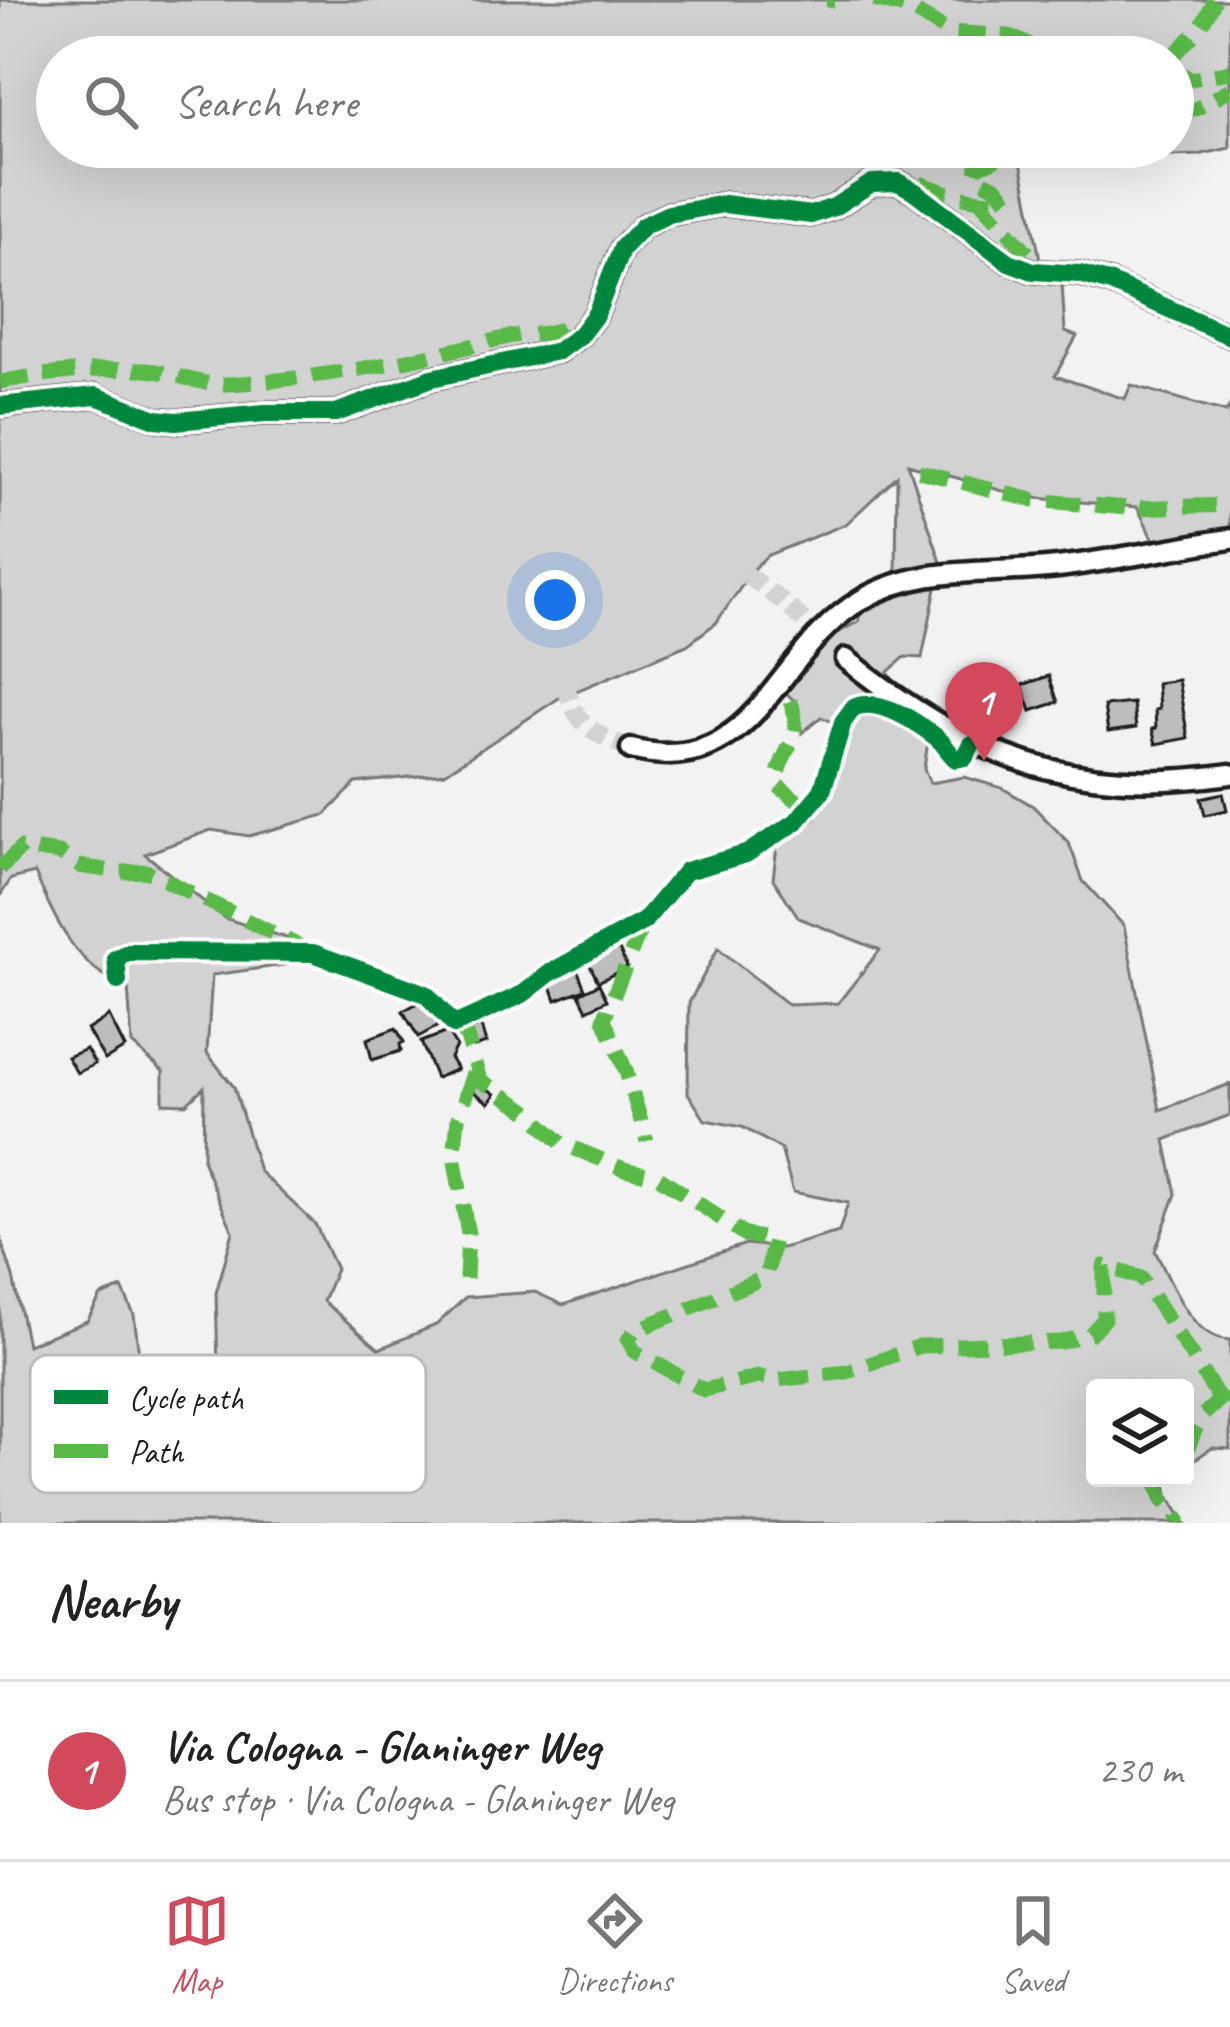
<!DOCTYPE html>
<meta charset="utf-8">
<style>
:root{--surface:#fff;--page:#f6f6f6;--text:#222;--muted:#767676;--line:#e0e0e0;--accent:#d1495b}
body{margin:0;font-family:Caveat,sans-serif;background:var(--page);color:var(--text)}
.controls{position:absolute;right:36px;bottom:36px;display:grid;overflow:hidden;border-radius:12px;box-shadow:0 12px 48px #0002}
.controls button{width:108px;height:108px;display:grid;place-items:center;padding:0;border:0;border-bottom:3px solid var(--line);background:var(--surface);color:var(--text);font:60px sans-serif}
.you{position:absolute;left:555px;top:600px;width:42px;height:42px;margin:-30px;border:9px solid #fff;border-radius:50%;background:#1a73e8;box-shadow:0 0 0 18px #1a73e833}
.badge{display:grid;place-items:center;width:78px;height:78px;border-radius:50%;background:var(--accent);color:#fff;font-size:39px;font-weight:700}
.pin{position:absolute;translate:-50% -99px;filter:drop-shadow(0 3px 6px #0008)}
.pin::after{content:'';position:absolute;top:63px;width:42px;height:36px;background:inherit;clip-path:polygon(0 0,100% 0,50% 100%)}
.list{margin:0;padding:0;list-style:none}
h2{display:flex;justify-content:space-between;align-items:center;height:156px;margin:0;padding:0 48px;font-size:51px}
h2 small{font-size:39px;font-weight:400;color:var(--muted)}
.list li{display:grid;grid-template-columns:78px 1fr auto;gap:36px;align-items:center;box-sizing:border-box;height:180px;padding:0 48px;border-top:3px solid var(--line)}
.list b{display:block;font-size:45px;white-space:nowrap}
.list p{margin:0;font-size:39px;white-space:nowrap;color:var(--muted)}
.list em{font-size:39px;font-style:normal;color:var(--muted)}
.icon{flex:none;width:66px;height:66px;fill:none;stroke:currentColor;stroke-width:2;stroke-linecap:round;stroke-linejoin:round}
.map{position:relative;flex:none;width:1230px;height:1523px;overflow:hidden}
.search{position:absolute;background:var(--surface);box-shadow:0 12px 48px #0002;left:36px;right:36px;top:36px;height:132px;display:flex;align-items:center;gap:30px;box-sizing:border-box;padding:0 42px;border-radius:66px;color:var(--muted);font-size:45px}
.sheet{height:336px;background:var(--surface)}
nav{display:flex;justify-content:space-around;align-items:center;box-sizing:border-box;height:168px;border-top:3px solid var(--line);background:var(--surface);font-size:33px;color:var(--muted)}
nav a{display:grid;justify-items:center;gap:6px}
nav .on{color:var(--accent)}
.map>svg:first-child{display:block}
.green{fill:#d2d2d2;stroke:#777;stroke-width:3;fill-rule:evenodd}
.building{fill:#bdbdbd;stroke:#1c1c1c;stroke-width:3}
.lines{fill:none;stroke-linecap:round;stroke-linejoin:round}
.secondary-tunnel{stroke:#d2d2d2;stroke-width:18;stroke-dasharray:18 9;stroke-linecap:butt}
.street-casing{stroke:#1c1c1c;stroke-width:22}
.secondary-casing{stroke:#1c1c1c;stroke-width:27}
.street{stroke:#fff;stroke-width:14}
.secondary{stroke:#fff;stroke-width:18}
.quiet{stroke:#58b947;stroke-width:15;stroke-dasharray:30 15;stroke-linecap:butt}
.cycleway-casing{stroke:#fff;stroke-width:26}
.cycleway{stroke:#00873e;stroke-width:18}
.key{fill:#fff;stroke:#bbb;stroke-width:3}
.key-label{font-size:33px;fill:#1c1c1c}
</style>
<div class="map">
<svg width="1230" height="1523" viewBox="0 0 1230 1523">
<rect width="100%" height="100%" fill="#f2f2f2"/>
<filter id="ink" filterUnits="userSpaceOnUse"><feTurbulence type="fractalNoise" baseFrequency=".00833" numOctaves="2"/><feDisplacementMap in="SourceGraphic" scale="24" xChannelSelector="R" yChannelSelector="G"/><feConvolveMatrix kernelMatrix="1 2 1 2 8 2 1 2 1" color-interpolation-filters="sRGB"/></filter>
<g filter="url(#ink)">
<path class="green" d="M0,0H1230V148L1198,155L1021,162L1041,264L1061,267L1065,332L1077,336L1055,376L1125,399L1131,385L1226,412L1230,405V527L1155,542L1137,507L1024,497L908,464L942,565L896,575L897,476L846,524L768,555L755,567L716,623L687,645L559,698L445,773L356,783L325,815L249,836L211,830L145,854L224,918L315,947L314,961L212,975L207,1053L234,1087L259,1171L315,1224L336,1269L323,1301L379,1349L436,1325L466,1297L535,1292L563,1305L746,1244L782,1248L839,1232L848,1203L793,1192L781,1149L742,1127L705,1120L688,1093L689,1003L718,948L788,1005L838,1003L880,950L799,918L773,879L777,846L815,819L834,777L846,728L821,717L802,733L798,704L786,693L831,637L859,621V610L900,592L937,583L922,658L905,657L888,672L897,686L891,718L928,741L924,769L930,783L964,777L1002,788L1033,806L1069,843L1083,881L1124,926L1160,1110L1230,1084V1115L1165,1140L1176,1194L1155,1251C1172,1282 1189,1338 1230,1340V1449L1212,1448L1185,1466V1388H1095V1478H1170L1166,1481L1168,1495L1185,1523H0V1236L13,1277L27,1345L87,1321L101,1296L122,1288L134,1315L141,1370L171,1413L219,1405L216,1293L233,1232L203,1162L204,1087L186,1104L163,1103V1071L132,1044L128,987C77,970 55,920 35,873L11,879L0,896ZM57,57H1173V147H57Z"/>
<g class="building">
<path d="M1049,676L1058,702L1031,711L1022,685Z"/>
<path d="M1178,680L1188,738L1156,744L1152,729L1156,728L1155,710L1159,709L1157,683Z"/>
<path d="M1133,703L1136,728L1108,732L1104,706Z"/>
<path d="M1223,793L1227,810L1205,815L1201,798Z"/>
<path d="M617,945L627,967L598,982L587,959Z"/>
<path d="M575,964L585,989L556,1000L548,977Z"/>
<path d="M599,984L607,1000L587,1010L579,994Z"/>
<path d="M425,999L440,1025L418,1037L403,1011Z"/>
<path d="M109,1016L125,1048L105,1060L87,1030Z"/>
<path d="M481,1026L486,1043L474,1047L470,1030Z"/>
<path d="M396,1028L404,1042L400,1044L401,1051L372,1060L367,1039Z"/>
<path d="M447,1032L456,1046L450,1058L457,1069L436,1078L421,1042Z"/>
<path d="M86,1049L95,1064L77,1073L67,1057Z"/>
<path d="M477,1082L495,1094L489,1103L471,1090Z"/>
</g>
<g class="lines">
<path class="secondary-tunnel" d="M631,749C614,742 596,736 583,722C571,709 566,689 563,671C546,574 642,530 722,563C769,582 808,627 846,659"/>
<defs>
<path id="street" d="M118,981L116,958L130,952L313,953L426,994L454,1025L523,994L550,973L644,921L686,871L746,854L796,822L822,791L843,722L854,707C880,697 915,721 936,737C944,743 948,752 956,759L965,757L972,744"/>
<g id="secondary">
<path d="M0,406L96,396L156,419L176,421L265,413H336L432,378L558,351L580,335L596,314L622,248L643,226L669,214L724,204L811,215L834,207L872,183L898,182L914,191L1009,262L1033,271L1080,274L1111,283L1230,336"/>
<path d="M846,659C970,758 1070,797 1230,774"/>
<path d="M631,749C757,781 773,652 861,600C922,564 990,575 1058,567C1115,560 1172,548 1230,539"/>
</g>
</defs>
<use href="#street" class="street-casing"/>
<use href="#secondary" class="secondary-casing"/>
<use href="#street" class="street"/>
<use href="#secondary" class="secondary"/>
<g class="quiet">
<path d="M826,0H834"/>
<path d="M874,0L910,9L949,32L1009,36L1047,52L1089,57"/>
<path d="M1172,57L1201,27L1215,0"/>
<path d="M1173,68L1190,79L1230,72"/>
<path d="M1173,109H1196L1230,89"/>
<path d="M920,183C947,193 978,204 1007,200L998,188L975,177L977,167L994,160L999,147"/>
<path d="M977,198L1029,254L1011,259"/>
<path d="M0,382C47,373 97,368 145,370C173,371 198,386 226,384C320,379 413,361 504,338C529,331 554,339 573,320"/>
<path d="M919,471L1032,500L1129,508L1230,505"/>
<path d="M790,701C807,742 777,750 777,785L809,810"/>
<path d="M0,869L21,848L59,853L79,866L119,872L146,871L299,946"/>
<path d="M642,926L604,1019L626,1071L647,1141"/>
<path d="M454,1025L467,1037L480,1080L526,1110L561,1143L624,1169L659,1177L745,1235L774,1240L766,1277L634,1331L628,1340L634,1351L704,1390L758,1377L777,1380L847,1372L920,1346L1061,1342L1090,1334L1104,1319V1266L1141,1278L1219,1398"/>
<path d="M466,1279L468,1234L454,1156L458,1119L475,1067"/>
<path d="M1185,1455L1200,1418L1230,1390"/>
<path d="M1161,1478L1157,1485L1163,1500L1178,1519L1176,1523"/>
</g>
<defs>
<g id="cycleway">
<path d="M0,406L96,396L156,419L176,421L265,413H336L432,378L558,351L580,335L596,314L622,248L643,226L669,214L724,204L811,215L834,207L872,183L898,182L914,191L1009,262L1033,271L1080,274L1111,283L1230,336"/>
<path d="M118,981L116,958L130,952L313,953L426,994L454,1025L523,994L550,973L644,921L686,871L746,854L796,822L822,791L843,722L854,707C880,697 915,721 936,737C944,743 948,752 956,759L965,757L972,744"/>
</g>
</defs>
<use href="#cycleway" class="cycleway-casing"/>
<use href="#cycleway" class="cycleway"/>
</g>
</g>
<rect x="30" y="1355" width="396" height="138" rx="18" class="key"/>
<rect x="54" y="1390" width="54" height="14" fill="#00873e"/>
<rect x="54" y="1444" width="54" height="14" fill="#58b947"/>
<g class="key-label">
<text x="129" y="1409">Cycle path</text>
<text x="129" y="1463">Path</text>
</g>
</svg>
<div class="controls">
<button><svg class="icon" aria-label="layers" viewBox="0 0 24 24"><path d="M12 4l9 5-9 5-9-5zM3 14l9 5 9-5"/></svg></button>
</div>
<div class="you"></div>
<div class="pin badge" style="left:984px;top:761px">1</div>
<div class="search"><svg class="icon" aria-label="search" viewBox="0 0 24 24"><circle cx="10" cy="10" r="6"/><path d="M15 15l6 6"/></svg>Search here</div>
</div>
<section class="sheet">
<h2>Nearby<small></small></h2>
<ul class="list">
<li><span class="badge">1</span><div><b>Via Cologna - Glaninger Weg</b><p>Bus stop · Via Cologna - Glaninger Weg</p></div><em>230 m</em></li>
</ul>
</section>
<nav>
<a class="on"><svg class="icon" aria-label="map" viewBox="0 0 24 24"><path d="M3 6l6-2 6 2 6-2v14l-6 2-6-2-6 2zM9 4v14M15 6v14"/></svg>Map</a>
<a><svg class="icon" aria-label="directions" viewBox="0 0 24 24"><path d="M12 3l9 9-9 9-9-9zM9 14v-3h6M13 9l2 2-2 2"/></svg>Directions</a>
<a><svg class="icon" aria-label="saved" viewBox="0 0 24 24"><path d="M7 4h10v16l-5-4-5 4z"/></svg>Saved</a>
</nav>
